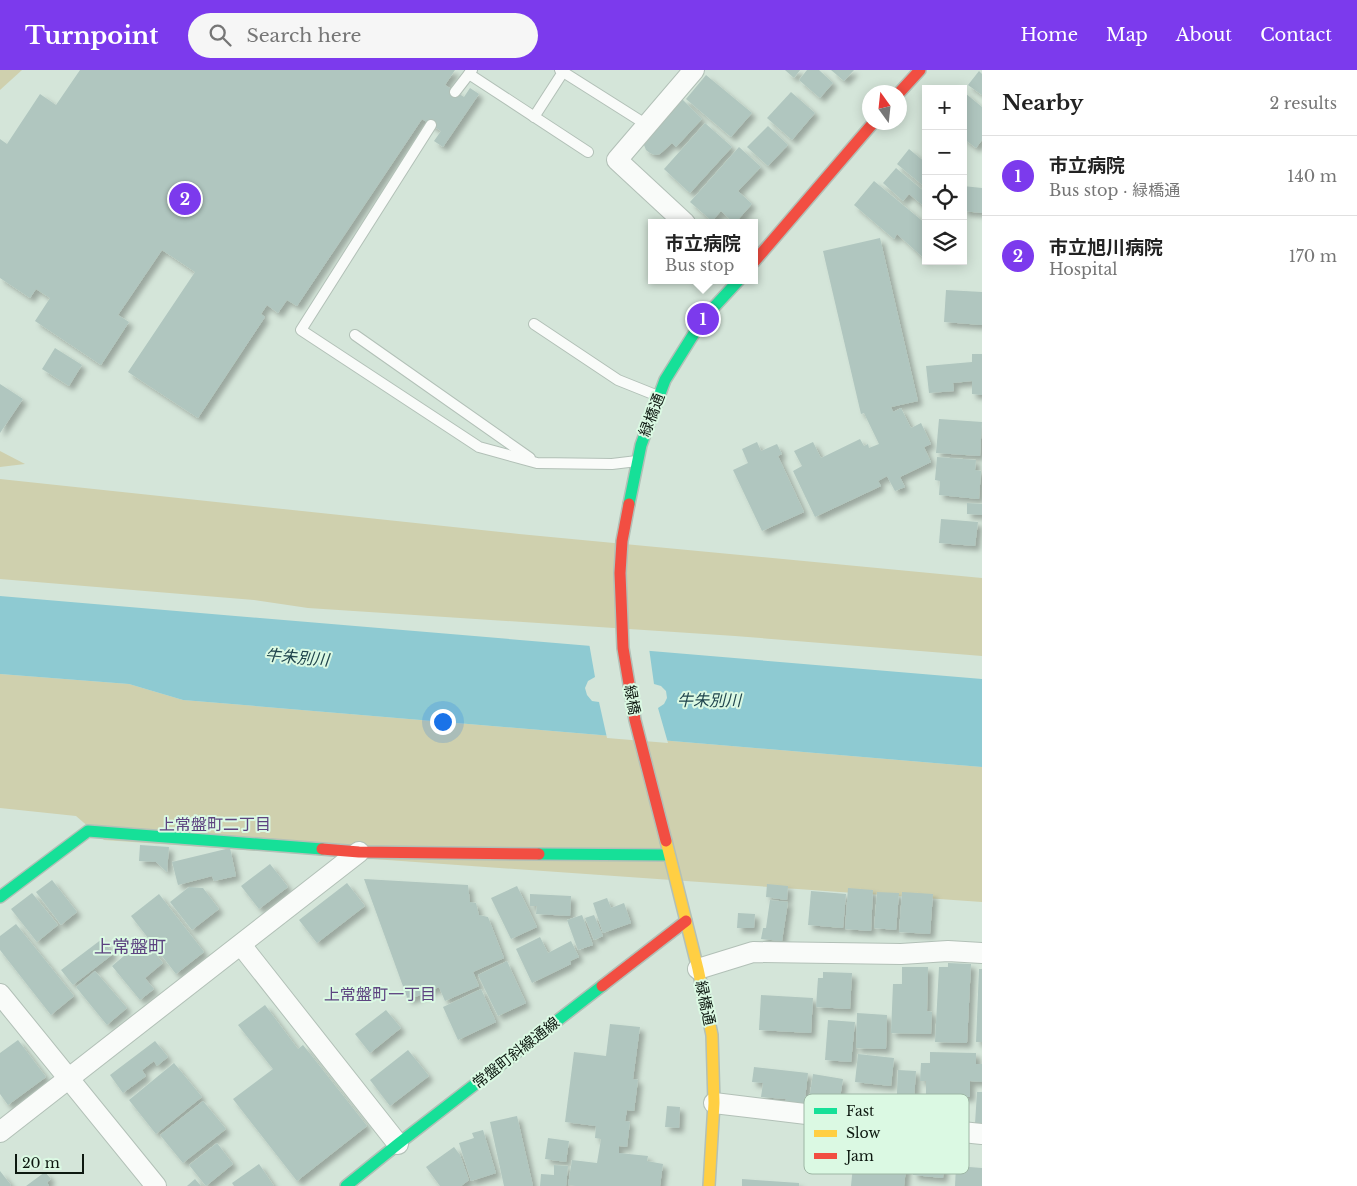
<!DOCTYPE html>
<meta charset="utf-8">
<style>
:root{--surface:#fff;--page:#f6f6f6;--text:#222;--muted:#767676;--line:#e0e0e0;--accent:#7c3aed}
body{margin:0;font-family:"Libre Baskerville","Noto Sans JP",serif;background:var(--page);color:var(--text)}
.controls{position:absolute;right:15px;top:15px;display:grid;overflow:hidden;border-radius:0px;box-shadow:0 2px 12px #0003}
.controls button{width:45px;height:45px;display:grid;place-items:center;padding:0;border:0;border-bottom:1px solid var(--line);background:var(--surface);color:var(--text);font:25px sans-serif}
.compass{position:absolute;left:862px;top:15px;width:45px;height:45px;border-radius:50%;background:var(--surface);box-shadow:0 2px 12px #0003;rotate:345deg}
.scale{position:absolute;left:15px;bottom:12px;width:69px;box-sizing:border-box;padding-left:5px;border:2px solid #0d1810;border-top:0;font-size:14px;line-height:18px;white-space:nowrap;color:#0d1810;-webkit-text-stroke:4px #dbf9e3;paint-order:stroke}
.you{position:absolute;left:442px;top:651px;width:18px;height:18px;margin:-12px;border:4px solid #fff;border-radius:50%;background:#1a73e8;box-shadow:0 0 0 8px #1a73e833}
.badge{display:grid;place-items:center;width:32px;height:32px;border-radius:50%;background:var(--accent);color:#fff;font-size:16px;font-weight:700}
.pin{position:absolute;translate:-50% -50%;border:2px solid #fff;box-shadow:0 1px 5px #0006}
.popup{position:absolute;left:648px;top:149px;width:110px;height:65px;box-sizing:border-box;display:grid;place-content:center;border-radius:0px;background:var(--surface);filter:drop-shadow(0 1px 4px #0005);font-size:16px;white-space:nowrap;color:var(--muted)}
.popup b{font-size:19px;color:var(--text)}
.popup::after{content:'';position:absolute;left:50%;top:100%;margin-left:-10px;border:10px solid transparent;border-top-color:var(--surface)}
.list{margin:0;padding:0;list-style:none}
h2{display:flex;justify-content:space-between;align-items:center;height:65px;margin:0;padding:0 20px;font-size:21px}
h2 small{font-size:16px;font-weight:400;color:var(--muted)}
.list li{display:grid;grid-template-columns:32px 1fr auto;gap:15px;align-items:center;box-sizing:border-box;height:80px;padding:0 20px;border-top:1px solid var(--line)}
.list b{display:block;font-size:19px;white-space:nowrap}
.list p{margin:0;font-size:16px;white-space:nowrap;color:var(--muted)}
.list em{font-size:16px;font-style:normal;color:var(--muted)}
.icon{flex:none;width:28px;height:28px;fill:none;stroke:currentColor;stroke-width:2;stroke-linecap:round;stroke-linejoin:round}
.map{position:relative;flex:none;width:982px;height:1116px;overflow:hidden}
header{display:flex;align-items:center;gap:30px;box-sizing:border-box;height:70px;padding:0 25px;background:var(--accent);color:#fff}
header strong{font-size:24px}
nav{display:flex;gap:28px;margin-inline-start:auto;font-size:18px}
.search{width:350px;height:45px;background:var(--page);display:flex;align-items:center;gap:12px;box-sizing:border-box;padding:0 18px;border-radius:28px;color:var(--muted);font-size:19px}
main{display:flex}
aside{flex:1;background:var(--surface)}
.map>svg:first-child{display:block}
.green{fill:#cfd0ae}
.water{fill:#8ecad2}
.pier{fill:#d4e5d9}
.building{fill:#b0c6bf;filter:url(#shadow)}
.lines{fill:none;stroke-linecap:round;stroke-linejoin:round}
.lane-casing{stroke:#b2c0b7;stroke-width:12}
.street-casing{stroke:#b2c0b7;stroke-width:22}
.fast-casing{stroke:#b2c0b7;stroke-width:14}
.slow-casing{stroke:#b2c0b7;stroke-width:14}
.jam-casing{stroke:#b2c0b7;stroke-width:14}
.lane{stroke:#f9fbf9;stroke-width:10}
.street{stroke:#f9fbf9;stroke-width:20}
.fast{stroke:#16e098;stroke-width:11}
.slow{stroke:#ffcf43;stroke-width:11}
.jam{stroke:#f24e42;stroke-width:11}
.labels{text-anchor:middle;stroke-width:4;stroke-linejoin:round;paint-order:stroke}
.street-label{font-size:15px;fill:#0d1810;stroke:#dbf9e3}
.water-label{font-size:16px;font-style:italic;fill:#20454d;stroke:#dbf9e3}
.neighbourhood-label{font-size:16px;fill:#5d4380;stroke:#dbf9e3}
.quarter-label{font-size:18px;fill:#5d4380;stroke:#dbf9e3}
.key{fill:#dbf9e3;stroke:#9db6a4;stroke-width:1}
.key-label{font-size:14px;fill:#0d1810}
</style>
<header>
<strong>Turnpoint</strong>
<div class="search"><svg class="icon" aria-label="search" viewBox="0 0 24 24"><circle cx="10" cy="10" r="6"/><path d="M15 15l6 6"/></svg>Search here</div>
<nav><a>Home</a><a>Map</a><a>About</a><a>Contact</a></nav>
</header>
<main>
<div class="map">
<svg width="982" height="1116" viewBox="0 0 982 1116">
<defs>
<filter id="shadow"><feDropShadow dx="4.5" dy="4.5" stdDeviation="2.5" flood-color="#0004"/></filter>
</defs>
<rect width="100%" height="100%" fill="#d4e5d9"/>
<g class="green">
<path d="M0,0H22L0,20Z"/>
<path d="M0,381L25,394L0,397Z"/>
<path d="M0,409L519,464L982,508V586L735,566L308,538L254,530L0,509Z"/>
<path d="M0,604L129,614L183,630L982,697V832L104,770L76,746L0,738Z"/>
</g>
<path class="water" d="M0,526L982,609V697L183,630L129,614L0,604Z"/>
<path class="pier" d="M589,573L649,578L654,614L661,616L666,621L667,628L664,634L658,638L668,673L607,668L599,632L592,631L587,625L585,618L588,611L595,607Z"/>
<g class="building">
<path d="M80,0H455L445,15L464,27L470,18L479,24L443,77L434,71L441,61L422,49L297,236L287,230L278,243L267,235L261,244L265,247L198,348L128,302L195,202L162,180L118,245L129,252L101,295L35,251L50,228L36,219L30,228L0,208V69L7,74L40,24L56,35Z"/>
<path d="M785,0H800L794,8Z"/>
<path d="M807,0H819L833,13L820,28L799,10Z"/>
<path d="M831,0H854L844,11Z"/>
<path d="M979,1L982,4V25L968,15Z"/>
<path d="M706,5L752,43L731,67L686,29Z"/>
<path d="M791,22L815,43L792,70L767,48Z"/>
<path d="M965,23L982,37V70L976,78L963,68V25Z"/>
<path d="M682,29L702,49L676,77L672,73L660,84L655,85L650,83L646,80L644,75L645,70Z"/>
<path d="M705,53L732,77L690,123L664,99Z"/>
<path d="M768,56L788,75L768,96L747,77Z"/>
<path d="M739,77L761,97L738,121L752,134L735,153H734L721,141L712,151L690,132Z"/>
<path d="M909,79L926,93V118L897,94Z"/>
<path d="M896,98L926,123V138L909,124L903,131L883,113Z"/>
<path d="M874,111L926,154V190L897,164L894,169L854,135Z"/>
<path d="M963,116L982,118V143L963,141Z"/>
<path d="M880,168L918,331L891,337L893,342L901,338L911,358L921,353L931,374L924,377L931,392L900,407L905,417L895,421L887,406L878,411L881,416L815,447L793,401L802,396L794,381L813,372L821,388L860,369L864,376L868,374L869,378L879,374L864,343L861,344L823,181Z"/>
<path d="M946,220L982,222V255L944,252Z"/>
<path d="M55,278L82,295L69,316L42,299Z"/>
<path d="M972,284H982V325L972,324V311L953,313L954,321L929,323L926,296L972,292Z"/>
<path d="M0,314L23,329L0,363Z"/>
<path d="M939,349L982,352L980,386L936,383Z"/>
<path d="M757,372L761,381L777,374L782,384L778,386L804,442L762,461L733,400L748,393L742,379Z"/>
<path d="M937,387L976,390L975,400L981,401L979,429L939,425L940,411L935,410Z"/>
<path d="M967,433L982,434V445L967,444Z"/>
<path d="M941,449L978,452L975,476L939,473Z"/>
<path d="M140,775L169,777L167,802L156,792L139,791Z"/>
<path d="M230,778L236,806L214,811L212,806L178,815L172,792Z"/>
<path d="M270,794L288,817L259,839L241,816Z"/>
<path d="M364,809L468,815L470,832L476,833L479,845L488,847L504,888L473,902L479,916L445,931L439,917L408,930Z"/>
<path d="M52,810L77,842L61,855L36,822Z"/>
<path d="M347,813L365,836L317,873L299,850Z"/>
<path d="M767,814L788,816L787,830L766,827Z"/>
<path d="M517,816L537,857L511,869L491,828Z"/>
<path d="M189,817L203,818L219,839L192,860L170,832Z"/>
<path d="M848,818L873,820L871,861L845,859Z"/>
<path d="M811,821L846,824L843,858L808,855Z"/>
<path d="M877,822L899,823L896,860L874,858Z"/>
<path d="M902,822L933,824L930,864L899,862Z"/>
<path d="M32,823L58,855L37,872L11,839Z"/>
<path d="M159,824L204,882L176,904L131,846Z"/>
<path d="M530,824L571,826L570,846L536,844L537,836H530Z"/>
<path d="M607,828L611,838L624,833L631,853L603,863L593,833Z"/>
<path d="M770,830L788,832L782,871L761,869L763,858H766Z"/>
<path d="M738,843L755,844L754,858H737Z"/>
<path d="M582,845L593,875L578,880L567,850Z"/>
<path d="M594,845L603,866L594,870L585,848Z"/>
<path d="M16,854L74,926L51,945L0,880V866Z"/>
<path d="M540,867L548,883L571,871L579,887L570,891L571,894L532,913L516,879Z"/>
<path d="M102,869L113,884L73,915L61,900Z"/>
<path d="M144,869L163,893L145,908L154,919L140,930L112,896Z"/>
<path d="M507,891L526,933L498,946L478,905Z"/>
<path d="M948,893L971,894L967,973L935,972L939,897H948Z"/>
<path d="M902,897H928L927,941L932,942L931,964L891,963L893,914H902Z"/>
<path d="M979,899H982V972H976Z"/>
<path d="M95,901L127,938L107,955L76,917Z"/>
<path d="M823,902L852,903L850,939L816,937L818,908H823Z"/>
<path d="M481,919L496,952L458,970L443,937Z"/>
<path d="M761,925L813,928L811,963L759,960Z"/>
<path d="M265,935L298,979L303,975L367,1056L297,1111L233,1029L273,999L238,955Z"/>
<path d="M386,940L401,958L370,983L355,964Z"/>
<path d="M857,943L887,945L886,979L856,978Z"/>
<path d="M828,950L855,952L851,992L825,990Z"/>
<path d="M610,954L640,957L633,1009L638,1010L634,1041L627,1040L625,1051L630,1052L627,1077L619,1076V1083L648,1086L647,1091L663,1094L660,1116H576L568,1115L572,1090L597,1093L601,1069L595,1068L596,1056L565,1052L574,982L606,986Z"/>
<path d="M18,970L46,1007L8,1035L0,1024V983Z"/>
<path d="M155,971L168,987L157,996L154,991L142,1000L146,1006L123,1023L110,1005Z"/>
<path d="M408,980L429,1006L390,1036L370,1010Z"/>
<path d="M930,982L976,983V994H982V1012L970,1011V1027L926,1026V1011H920L921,993H930Z"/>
<path d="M858,984L894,988L891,1016L855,1012Z"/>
<path d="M174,993L202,1027L156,1064L129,1030Z"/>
<path d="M754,997L808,1003L804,1038L785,1036L786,1029L761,1027L763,1013L752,1012Z"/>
<path d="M898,1000L916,1001L914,1029L924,1030L923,1044L896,1043Z"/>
<path d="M813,1004L843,1009L838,1040L808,1036Z"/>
<path d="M977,1022H982V1055L975,1054Z"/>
<path d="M203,1031L226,1059L183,1093L160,1065Z"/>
<path d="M667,1036L680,1037L679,1058L665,1057Z"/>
<path d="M517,1046L533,1116H504L490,1052Z"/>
<path d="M483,1060L496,1103L471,1111L459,1073L474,1068L472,1063Z"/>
<path d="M548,1068L569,1071L566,1092L545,1089Z"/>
<path d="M217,1073L233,1094L206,1116L189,1095Z"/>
<path d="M855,1076L908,1082L904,1116H851Z"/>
<path d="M454,1077L460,1085L469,1110L461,1116H440L426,1097Z"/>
<path d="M916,1078L945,1081L943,1108L913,1105Z"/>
<path d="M259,1094L274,1116H234L232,1113Z"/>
<path d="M554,1095L568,1096L566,1116H540L541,1104L554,1105Z"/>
<path d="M956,1096L982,1098V1116H955Z"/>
<path d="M0,1101L11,1115L10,1116H0Z"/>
<path d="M45,1102L51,1109L47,1112L49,1116H26Z"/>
<path d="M195,1109L201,1116H187Z"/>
<path d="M742,1109L799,1113V1116H742Z"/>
</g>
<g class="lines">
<defs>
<g id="lane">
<path d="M560,0L647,55"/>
<path d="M469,4L588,82"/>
<path d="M455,22L472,0"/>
<path d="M534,47L563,2"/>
<path d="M431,55L301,260L479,377L537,393L612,394L637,391"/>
<path d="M534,254L618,310L658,326"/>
<path d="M355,265L530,388"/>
</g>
<g id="street">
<path d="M685,153L617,90L694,0"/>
<path d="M241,875L398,1074"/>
<path d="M698,899L753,882L901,884L948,881L982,883"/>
<path d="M0,924L156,1116"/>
<path d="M714,1033L914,1057L982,1064"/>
<path d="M0,1062L359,782"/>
</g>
<g id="fast">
<path d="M629,434L641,375L665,310L703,249L739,210"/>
<path d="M539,784L669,785"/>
<path d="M0,827L88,761L322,779"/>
<path d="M346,1116L398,1074L602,916"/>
</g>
<path id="slow" d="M666,771L698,899L712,965L714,1033L709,1116"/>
<g id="jam">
<path d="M899,23L920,0"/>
<path d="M754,192L874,52"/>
<path d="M629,434L622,471L620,503L623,578L635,650L666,771"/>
<path d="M322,779L359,782L539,784"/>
<path d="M602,916L686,851"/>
</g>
</defs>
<use href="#lane" class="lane-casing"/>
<use href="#street" class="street-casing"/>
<use href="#fast" class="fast-casing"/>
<use href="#slow" class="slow-casing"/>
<use href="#jam" class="jam-casing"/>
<use href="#lane" class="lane"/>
<use href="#street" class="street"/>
<use href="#fast" class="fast"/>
<use href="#slow" class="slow"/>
<use href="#jam" class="jam"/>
</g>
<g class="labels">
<g class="street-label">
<text transform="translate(652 345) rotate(-69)" y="5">緑橋通</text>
<text transform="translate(632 630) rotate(80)" y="5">緑橋</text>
<text transform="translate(705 933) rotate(78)" y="5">緑橋通</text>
<text transform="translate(516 983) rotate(-38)" y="5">常盤町斜線通線</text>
</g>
<g class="water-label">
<text transform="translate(297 587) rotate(5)" y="6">牛朱別川</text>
<text x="709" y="636">牛朱別川</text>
</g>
<g class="neighbourhood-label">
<text x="215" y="760">上常盤町二丁目</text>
<text x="380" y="930">上常盤町一丁目</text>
</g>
<g class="quarter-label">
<text x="130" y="883">上常盤町</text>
</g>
</g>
<rect x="804" y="1024" width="165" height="80" rx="8" class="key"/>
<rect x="814" y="1038" width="23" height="6" fill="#16e098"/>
<rect x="814" y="1060" width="23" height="7" fill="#ffcf43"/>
<rect x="814" y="1083" width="23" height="6" fill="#f24e42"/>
<g class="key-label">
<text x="846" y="1046">Fast</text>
<text x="846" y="1068">Slow</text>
<text x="846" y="1091">Jam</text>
</g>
</svg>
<div class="controls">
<button>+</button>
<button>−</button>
<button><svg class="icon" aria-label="locate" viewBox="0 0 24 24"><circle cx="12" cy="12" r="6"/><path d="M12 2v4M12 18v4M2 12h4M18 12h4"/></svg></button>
<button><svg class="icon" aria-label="layers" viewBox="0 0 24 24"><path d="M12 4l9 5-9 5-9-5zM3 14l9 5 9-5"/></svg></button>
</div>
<svg class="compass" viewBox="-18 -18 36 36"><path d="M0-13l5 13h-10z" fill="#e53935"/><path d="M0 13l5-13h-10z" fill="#767676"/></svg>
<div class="scale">20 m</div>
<div class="you"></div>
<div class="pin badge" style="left:703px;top:249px">1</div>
<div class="popup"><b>市立病院</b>Bus stop</div>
<div class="pin badge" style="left:185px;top:129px">2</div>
</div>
<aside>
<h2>Nearby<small>2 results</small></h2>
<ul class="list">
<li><span class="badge">1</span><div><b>市立病院</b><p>Bus stop · 緑橋通</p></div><em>140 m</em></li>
<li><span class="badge">2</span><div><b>市立旭川病院</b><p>Hospital</p></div><em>170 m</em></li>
</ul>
</aside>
</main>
